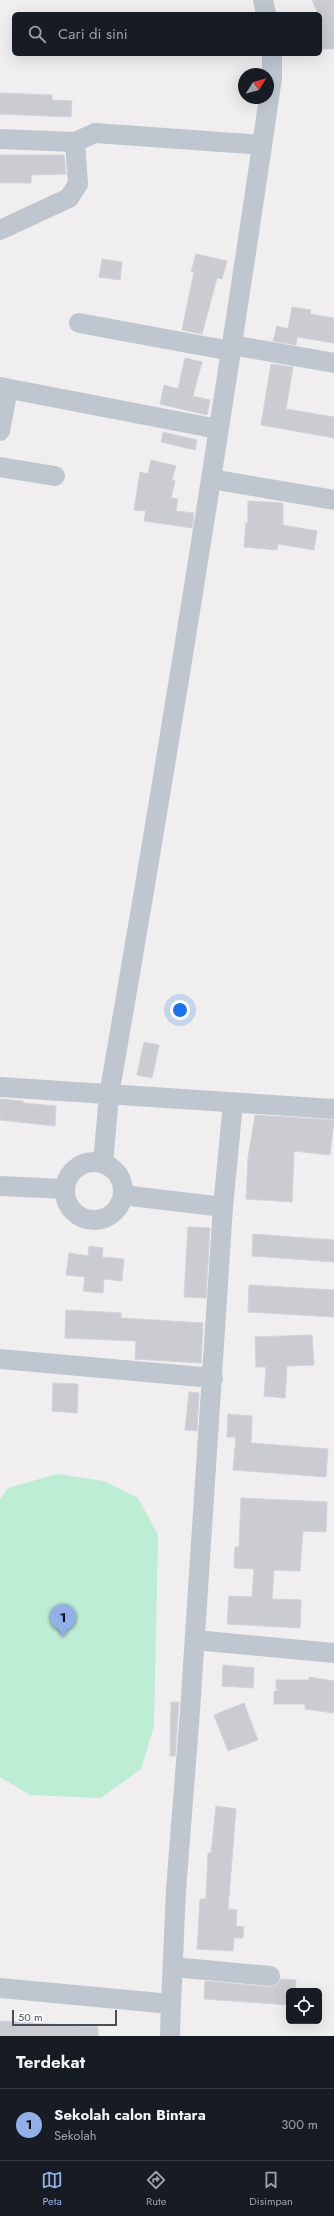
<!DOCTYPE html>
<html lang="id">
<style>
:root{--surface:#171b24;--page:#20242c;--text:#f1f3f6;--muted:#9ea1a6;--line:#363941;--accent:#93afe8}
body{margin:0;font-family:Jost,sans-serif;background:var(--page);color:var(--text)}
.controls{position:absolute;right:12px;bottom:12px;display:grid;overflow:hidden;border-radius:6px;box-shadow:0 4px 16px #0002}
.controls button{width:36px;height:36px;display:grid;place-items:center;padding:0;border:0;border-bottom:1px solid var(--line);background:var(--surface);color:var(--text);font:20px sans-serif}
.compass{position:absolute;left:238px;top:68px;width:36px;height:36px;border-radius:50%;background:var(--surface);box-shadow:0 4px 16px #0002;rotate:53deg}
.scale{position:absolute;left:12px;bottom:10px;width:105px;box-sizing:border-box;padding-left:4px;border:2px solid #474f5a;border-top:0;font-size:11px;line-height:14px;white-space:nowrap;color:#474f5a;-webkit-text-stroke:3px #fff;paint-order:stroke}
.you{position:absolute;left:180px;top:1010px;width:14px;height:14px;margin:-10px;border:3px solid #fff;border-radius:50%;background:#1a73e8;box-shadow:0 0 0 6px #1a73e833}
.badge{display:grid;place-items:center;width:26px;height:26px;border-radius:50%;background:var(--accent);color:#111;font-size:13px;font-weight:700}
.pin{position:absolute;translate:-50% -33px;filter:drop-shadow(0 1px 2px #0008)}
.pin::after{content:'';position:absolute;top:21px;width:14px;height:12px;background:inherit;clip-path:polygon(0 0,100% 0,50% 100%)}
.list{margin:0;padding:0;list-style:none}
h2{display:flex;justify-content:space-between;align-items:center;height:52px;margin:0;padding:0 16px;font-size:17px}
h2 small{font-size:13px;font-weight:400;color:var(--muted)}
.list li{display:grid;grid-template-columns:26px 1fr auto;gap:12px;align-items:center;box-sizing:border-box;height:72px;padding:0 16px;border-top:1px solid var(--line)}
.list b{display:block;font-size:15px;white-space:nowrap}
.list p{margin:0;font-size:13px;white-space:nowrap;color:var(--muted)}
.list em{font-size:13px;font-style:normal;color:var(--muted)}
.icon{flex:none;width:22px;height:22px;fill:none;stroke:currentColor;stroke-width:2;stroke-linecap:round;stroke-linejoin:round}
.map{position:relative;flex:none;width:334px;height:2036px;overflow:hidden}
.search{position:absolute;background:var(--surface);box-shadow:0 4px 16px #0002;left:12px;right:12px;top:12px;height:44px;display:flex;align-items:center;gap:10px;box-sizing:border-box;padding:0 14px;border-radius:6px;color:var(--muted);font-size:15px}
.sheet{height:124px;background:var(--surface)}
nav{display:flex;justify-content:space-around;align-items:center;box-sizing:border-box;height:56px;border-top:1px solid var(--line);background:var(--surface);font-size:11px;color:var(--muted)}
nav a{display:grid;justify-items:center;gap:2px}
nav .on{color:var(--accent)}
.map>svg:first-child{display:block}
.green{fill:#bdedd5}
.building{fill:#cbccd2;stroke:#d2d3d9}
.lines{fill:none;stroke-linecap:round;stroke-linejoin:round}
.minor{stroke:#bfc6cf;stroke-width:20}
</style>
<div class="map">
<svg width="334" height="2036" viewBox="0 0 334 2036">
<rect width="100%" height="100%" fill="#f0eeee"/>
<path class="green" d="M57,1474L104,1481L138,1498L158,1535L154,1726L141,1769L101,1798L30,1795L0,1777V1499L8,1488Z"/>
<g class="building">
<path d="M312,0H334V49H320V14H318Z"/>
<path d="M0,93L52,95V100L72,101L71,117L0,114Z"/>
<path d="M0,155H64L66,174L31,175V183H0Z"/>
<path d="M196,254L227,261L222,279L217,278L202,334L182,330L194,272H191Z"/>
<path d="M102,259L122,262L120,280L99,277Z"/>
<path d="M292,307L311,310L310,314L334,318V343L297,337L296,345L273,341L277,326L288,329Z"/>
<path d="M185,358L202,362L193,396L210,400L207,415L160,404L164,385L178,389Z"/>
<path d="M271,364L293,367L286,409L334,417V438L261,425Z"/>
<path d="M163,432L197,440L195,450L161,442Z"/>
<path d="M151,460L176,466L172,480L175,481L171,498L178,499L176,511L194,513L192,528L144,521L146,511L134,510L140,472L148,474Z"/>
<path d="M248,501L283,503V525L317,531L314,550L278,544L277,550L244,547L246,523H248Z"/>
<path d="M144,1042L159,1045L152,1078L137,1075Z"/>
<path d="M0,1099L23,1101V1103L56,1106L55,1126L0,1120Z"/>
<path d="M255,1115L334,1120L330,1155L294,1151L292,1202L246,1199L248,1158Z"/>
<path d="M188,1227L210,1228L206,1298L184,1297Z"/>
<path d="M253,1234L334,1240V1262L252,1256Z"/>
<path d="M89,1246L103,1248L102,1257L124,1259L122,1281L104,1279L103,1293L83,1291L85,1277L66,1275L69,1253L88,1256Z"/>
<path d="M249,1285L334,1290V1317L248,1312Z"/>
<path d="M66,1310L121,1313V1318L203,1323L201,1363L135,1359L136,1341L65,1338Z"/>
<path d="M312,1335L314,1365L287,1366L285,1398L264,1396L266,1367H256L255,1337Z"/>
<path d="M53,1383L78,1384L77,1413L52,1411Z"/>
<path d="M189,1392L199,1393L197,1431L185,1430Z"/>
<path d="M228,1414L252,1416L251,1443L328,1449L326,1477L233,1470L236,1437H227Z"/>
<path d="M241,1498L327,1502L326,1532L303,1531L300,1571L274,1570L272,1599L301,1600L300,1628L227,1624L229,1596L252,1597L254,1569L234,1568L235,1547H239Z"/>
<path d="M223,1665L254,1668L253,1688L222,1686Z"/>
<path d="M309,1677L334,1681V1713L305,1709V1704H274V1692L279,1689H276V1680H309Z"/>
<path d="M171,1702H179L175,1756H170Z"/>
<path d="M244,1703L258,1740L228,1751L214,1715Z"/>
<path d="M216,1806L236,1809L228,1909L237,1910L236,1926L244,1927L243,1938H234L233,1951L197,1949L200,1899H206L208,1853H211Z"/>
<path d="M281,1979L296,1980L295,1991H289V2005L204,1999L205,1981L269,1987L275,1986Z"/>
<path d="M0,2021L98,2027V2036H0Z"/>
</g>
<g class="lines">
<g class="minor">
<path d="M263,0L266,14"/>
<path d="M0,139L75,142L95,133L262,145"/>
<path d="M0,230L69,198L78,184L75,142"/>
<path d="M79,323L231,351"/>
<path d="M232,345L334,363"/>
<path d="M0,387L218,429"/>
<path d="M0,431L8,389"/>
<path d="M0,467L55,476"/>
<path d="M211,479L334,500"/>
<path d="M0,1087L334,1109"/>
<circle cx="94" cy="1191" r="29"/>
<path d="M103,1163L109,1095C168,757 222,418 272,78V54"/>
<path d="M0,1186L65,1189"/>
<path d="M123,1195L223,1207"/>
<path d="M0,1359L213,1378"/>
<path d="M195,1640L334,1653"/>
<path d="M173,1967L270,1976"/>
<path d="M0,1988L171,2004L176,1890L190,1711L223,1207L233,1103"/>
<path d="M170,2036L171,2004"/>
</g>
</g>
</svg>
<div class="controls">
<button><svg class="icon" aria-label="locate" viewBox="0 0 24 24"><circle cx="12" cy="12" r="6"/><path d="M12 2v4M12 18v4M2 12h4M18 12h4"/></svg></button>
</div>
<svg class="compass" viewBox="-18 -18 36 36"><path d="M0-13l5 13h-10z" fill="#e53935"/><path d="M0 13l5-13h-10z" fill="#9ea1a6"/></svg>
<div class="scale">50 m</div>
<div class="you"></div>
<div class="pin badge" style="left:63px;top:1637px">1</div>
<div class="search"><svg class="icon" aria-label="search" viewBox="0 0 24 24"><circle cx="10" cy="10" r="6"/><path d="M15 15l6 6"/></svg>Cari di sini</div>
</div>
<section class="sheet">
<h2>Terdekat<small></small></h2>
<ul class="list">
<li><span class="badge">1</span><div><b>Sekolah calon Bintara</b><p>Sekolah</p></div><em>300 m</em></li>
</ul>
</section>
<nav>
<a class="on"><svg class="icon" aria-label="map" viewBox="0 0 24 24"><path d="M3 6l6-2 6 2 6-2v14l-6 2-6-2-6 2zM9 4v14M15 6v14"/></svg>Peta</a>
<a><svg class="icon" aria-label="directions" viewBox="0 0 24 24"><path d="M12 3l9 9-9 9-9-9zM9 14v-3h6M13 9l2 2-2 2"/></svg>Rute</a>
<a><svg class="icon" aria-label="saved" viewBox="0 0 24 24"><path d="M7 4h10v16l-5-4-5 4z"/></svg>Disimpan</a>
</nav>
